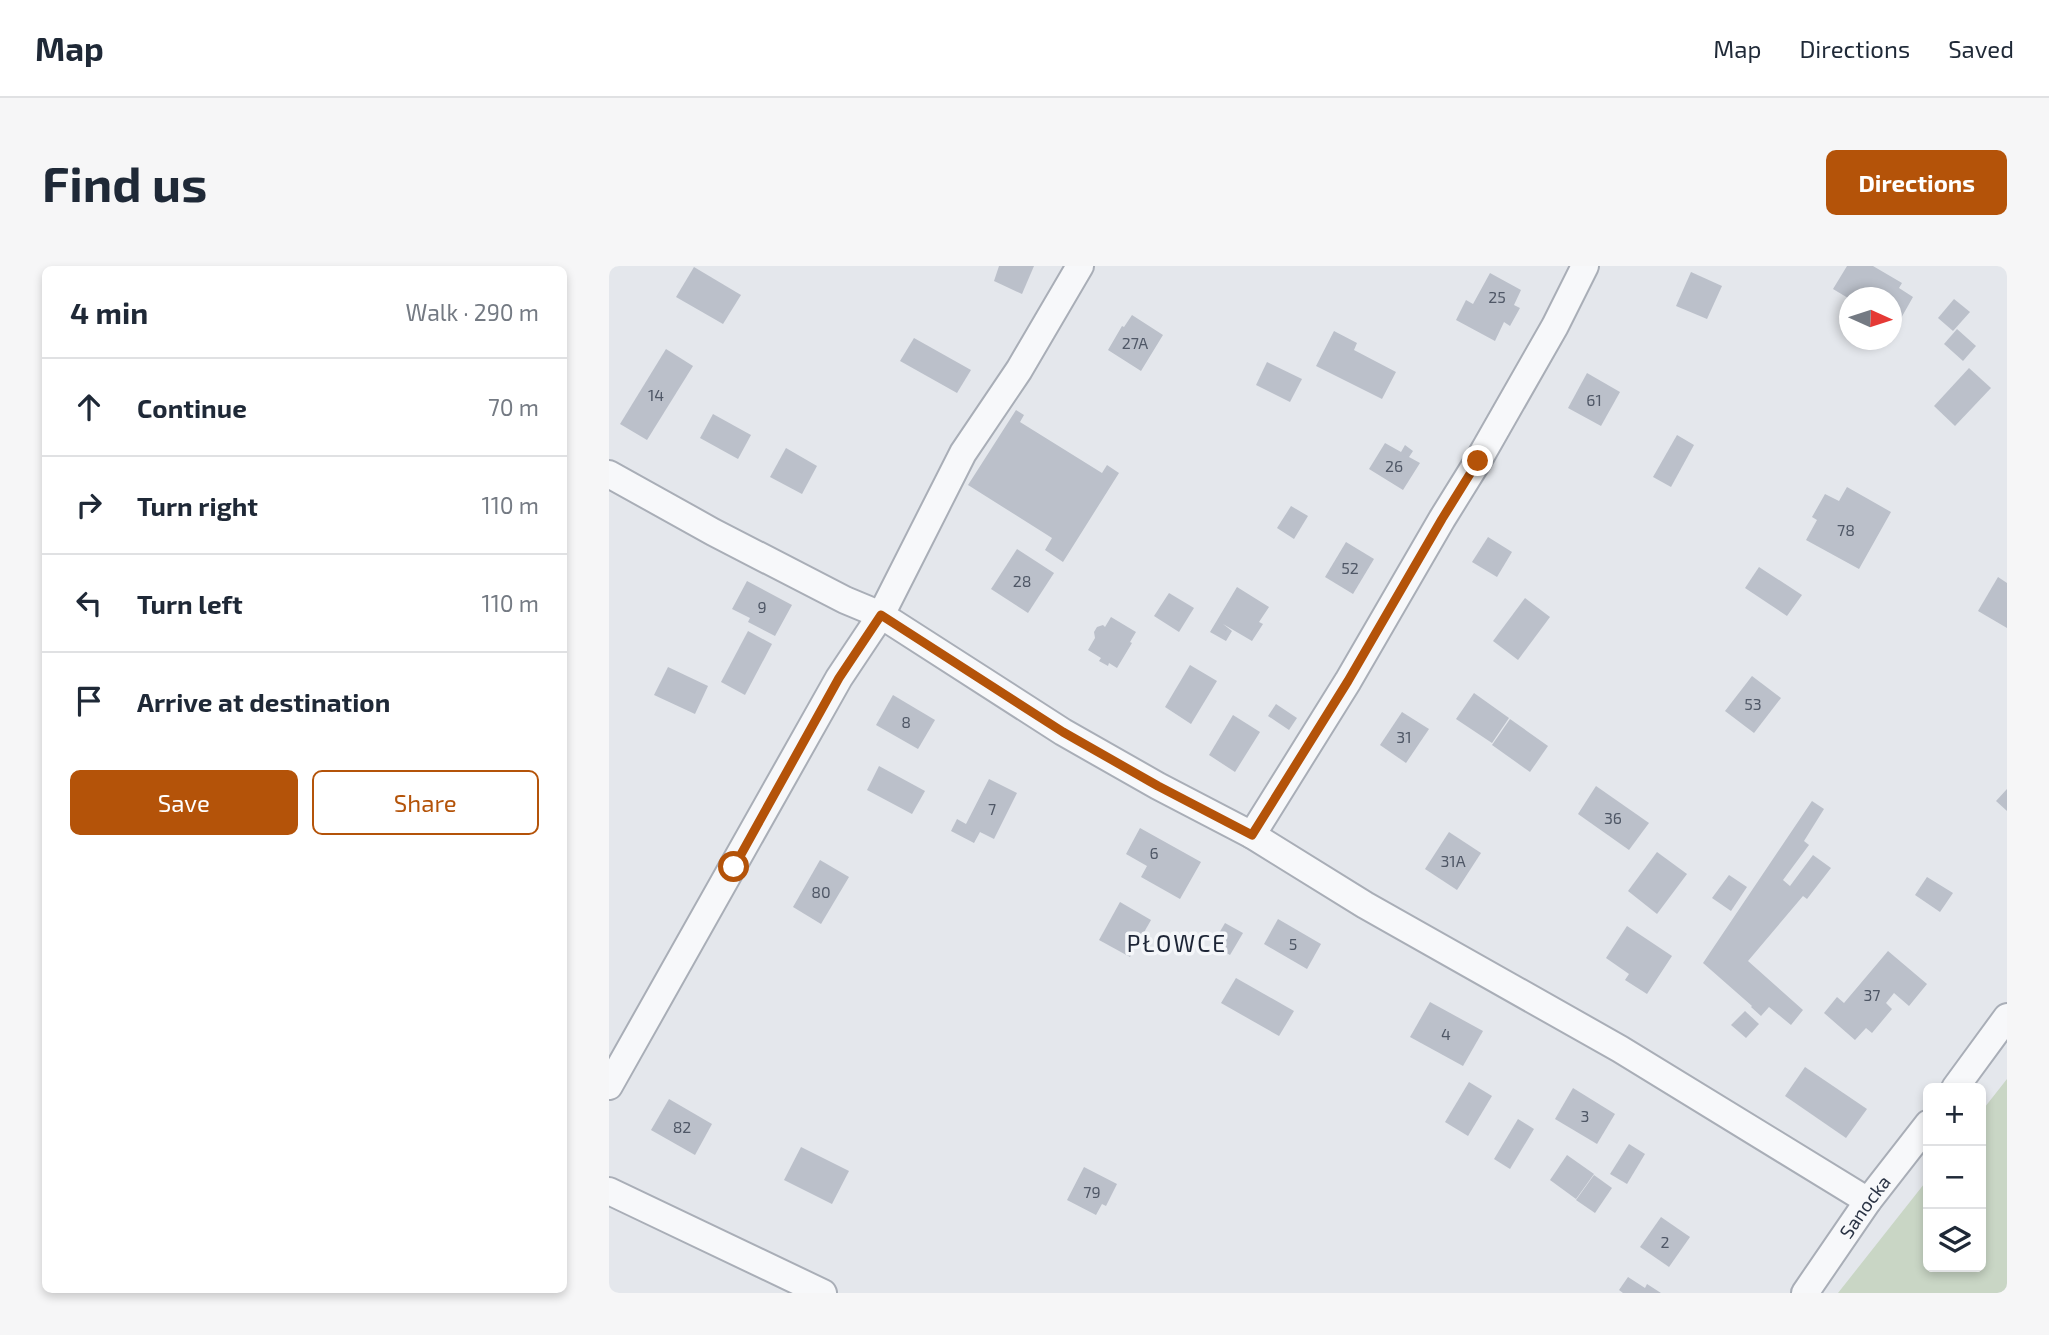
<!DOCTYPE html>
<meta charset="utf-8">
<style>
:root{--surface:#fff;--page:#f6f6f7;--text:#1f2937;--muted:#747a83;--line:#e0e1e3;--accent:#b45309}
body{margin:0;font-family:"Exo 2",sans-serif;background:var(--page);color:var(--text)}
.controls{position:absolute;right:21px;bottom:21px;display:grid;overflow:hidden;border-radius:10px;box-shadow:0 4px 10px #0003}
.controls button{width:63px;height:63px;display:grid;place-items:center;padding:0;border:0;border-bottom:2px solid var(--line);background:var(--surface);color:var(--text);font:35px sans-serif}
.compass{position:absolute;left:1230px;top:21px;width:63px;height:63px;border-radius:50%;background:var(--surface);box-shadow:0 4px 10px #0003;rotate:93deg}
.stop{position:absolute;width:21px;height:21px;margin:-16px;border:5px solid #b45309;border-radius:50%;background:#fff}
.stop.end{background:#b45309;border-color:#fff;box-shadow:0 2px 7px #0008}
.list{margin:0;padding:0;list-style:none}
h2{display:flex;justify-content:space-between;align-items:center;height:91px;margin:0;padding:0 28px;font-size:30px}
h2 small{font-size:23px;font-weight:400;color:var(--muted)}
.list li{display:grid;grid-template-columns:46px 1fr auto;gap:21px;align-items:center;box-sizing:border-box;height:98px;padding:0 28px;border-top:2px solid var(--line)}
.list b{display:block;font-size:26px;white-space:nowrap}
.list em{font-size:23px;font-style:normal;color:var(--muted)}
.actions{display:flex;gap:14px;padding:21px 28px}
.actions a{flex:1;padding:16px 0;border:2px solid var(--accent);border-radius:10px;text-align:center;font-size:24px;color:var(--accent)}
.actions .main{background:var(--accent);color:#fff}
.icon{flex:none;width:38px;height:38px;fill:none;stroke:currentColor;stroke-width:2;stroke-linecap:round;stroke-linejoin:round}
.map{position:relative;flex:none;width:1398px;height:1027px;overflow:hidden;border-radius:10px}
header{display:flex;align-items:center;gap:42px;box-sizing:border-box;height:98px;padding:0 35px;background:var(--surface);border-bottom:2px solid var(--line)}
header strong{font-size:33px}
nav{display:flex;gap:38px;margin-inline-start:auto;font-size:24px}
.intro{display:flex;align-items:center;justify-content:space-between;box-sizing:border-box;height:168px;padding:0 42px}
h1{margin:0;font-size:49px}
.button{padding:18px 32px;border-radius:10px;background:var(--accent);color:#fff;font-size:24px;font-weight:700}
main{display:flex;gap:42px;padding:0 42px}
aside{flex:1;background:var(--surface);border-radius:10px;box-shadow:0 4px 10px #0003}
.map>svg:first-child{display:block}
.green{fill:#c9d6c5}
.building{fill:#bbc0ca}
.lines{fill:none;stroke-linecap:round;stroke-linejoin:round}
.street-casing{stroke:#a9aeb7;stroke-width:30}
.street{stroke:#f7f8fa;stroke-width:26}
.route{stroke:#b45309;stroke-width:9}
.labels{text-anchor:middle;stroke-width:7;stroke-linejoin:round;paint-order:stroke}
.number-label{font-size:16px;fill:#4f5766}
.street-label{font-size:19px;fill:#2b3445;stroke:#f4f6f9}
.quarter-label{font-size:23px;letter-spacing:2px;fill:#1d2536;stroke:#f4f6f9}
</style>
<header>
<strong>Map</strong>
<nav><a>Map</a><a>Directions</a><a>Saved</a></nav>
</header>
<div class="intro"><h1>Find us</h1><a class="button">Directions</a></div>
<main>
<aside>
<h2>4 min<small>Walk · 290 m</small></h2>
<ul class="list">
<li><svg class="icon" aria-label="ahead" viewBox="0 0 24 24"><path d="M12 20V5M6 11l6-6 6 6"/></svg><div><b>Continue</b></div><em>70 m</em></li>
<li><svg class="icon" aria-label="right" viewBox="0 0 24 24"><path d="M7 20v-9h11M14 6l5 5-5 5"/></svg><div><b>Turn right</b></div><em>110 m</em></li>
<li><svg class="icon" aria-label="left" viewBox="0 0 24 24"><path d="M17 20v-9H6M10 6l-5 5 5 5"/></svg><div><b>Turn left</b></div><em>110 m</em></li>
<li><svg class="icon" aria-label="arrive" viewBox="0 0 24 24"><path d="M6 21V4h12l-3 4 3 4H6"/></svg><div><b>Arrive at destination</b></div></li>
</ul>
<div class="actions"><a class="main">Save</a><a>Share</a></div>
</aside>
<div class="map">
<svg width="1398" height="1027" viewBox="0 0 1398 1027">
<rect width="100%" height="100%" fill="#e4e7ec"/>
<path class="green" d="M1398,813V1027H1229L1319,913V1001H1372V846Z"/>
<g class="building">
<path d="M390,0H425L413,28L385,15Z"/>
<path d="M1238,0H1264L1293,17L1290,22L1304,31L1291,54L1282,50V32H1239L1224,23Z"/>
<path d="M85,1L132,29L114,58L67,31Z"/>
<path d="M1082,6L1113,20L1098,53L1067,40Z"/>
<path d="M881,7L912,24L905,39L911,42L901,60L895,56L886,75L847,54L857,34L864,38Z"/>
<path d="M1345,33L1361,46L1344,65L1329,52Z"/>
<path d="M523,49L554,69L532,105L499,84L513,60L515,61Z"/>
<path d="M1348,63L1367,80L1354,95L1335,78Z"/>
<path d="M725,65L748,77L745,84L787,106L773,133L707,100Z"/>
<path d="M305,72L362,104L348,127L291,95Z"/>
<path d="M57,83L84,100L38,174L11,158Z"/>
<path d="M658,96L693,113L681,136L647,119Z"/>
<path d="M1360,102L1382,122L1346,160L1325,140Z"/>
<path d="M978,107L1011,126L992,160L959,142Z"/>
<path d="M407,144L415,149L411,156L493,207L498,199L510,207L454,296L436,284L443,272L359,219Z"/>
<path d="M104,148L142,169L129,193L91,172Z"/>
<path d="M1068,169L1085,179L1062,221L1044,211Z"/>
<path d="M776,177L792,186L796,179L804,185L800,191L811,197L794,224L760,203Z"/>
<path d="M177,182L208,200L193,228L161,211Z"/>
<path d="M1238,221L1282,246L1250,303L1197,274L1208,254L1203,251L1216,228L1230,235Z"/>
<path d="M682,240L699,250L685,273L668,262Z"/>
<path d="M879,271L903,286L888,311L863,296Z"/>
<path d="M737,276L765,293L744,328L716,311Z"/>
<path d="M408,283L445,307L419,347L382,323Z"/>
<path d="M1150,301L1193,329L1178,350L1136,322Z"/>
<path d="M1389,311L1398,317V362L1369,345Z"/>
<path d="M138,315L183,339L166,370L139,356L141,352L123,343Z"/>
<path d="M628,321L660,341L650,356L654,358L643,375L614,358L623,365L617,375L601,366Z"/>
<path d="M560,327L585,342L570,366L545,350Z"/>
<path d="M916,332L941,351L909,394L884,375Z"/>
<path d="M502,351L527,366L521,376L523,377L508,402L500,397L499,400L490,395L492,392L479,384L486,372L485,366L488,361L494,359L496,361Z"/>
<path d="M139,365L163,378L136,429L112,416Z"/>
<path d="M581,399L608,415L582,458L556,441Z"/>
<path d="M59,401L99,420L86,448L45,429Z"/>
<path d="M1143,410L1172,432L1145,467L1116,445Z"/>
<path d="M865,427L900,452L883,477L847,453Z"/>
<path d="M284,429L326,454L309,483L267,459Z"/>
<path d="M667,438L688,452L680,464L659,450Z"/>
<path d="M793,446L820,463L797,497L771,479Z"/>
<path d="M624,449L651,466L626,506L600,489Z"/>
<path d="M901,453L939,480L921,506L883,479Z"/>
<path d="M270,500L316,525L303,548L258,524Z"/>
<path d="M380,513L408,527L385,573L371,566L365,577L342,565L348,553L357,558Z"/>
<path d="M987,520L1040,557L1020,584L969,548Z"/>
<path d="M1398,523V545L1387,535Z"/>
<path d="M1203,535L1215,543L1195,575L1200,579L1174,614L1181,620L1204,589L1222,602L1198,633L1194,630L1139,695L1194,744L1182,759L1160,741L1152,750L1142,741L1143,740L1094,697Z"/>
<path d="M531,562L592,596L571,633L532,611L538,600L517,588Z"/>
<path d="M840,566L872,587L848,624L816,603Z"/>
<path d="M1048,586L1078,608L1048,648L1019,625Z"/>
<path d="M211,594L240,611L212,658L184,641Z"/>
<path d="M1120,609L1138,621L1122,645L1103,632Z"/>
<path d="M1318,611L1344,627L1331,646L1306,629Z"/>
<path d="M511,636L542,654L521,691L490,674Z"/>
<path d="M669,653L712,678L698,703L655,678Z"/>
<path d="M616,657L634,667L621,689L603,679Z"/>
<path d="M1018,660L1063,690L1038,728L1016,714L1020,708L997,692Z"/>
<path d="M1279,685L1318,718L1300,740L1285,727L1277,737L1283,743L1263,767L1257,762L1246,774L1215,747L1228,731L1235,737Z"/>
<path d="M627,712L685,745L670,770L612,737Z"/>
<path d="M821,736L874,765L854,800L801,771Z"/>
<path d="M1136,745L1150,758L1137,772L1122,759Z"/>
<path d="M1196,801L1258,843L1237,872L1176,830Z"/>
<path d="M860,816L883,830L859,870L836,856Z"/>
<path d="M964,822L1006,848L988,878L946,853Z"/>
<path d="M60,833L103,858L86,889L42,864Z"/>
<path d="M909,853L925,863L901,903L885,893Z"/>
<path d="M1020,878L1036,888L1018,918L1001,908Z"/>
<path d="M192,881L240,905L223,938L175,914Z"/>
<path d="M958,889L985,908L967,933L941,914Z"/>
<path d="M475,901L508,918L497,940L493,938L487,949L458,934Z"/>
<path d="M985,909L1003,922L986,947L967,934Z"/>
<path d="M1052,951L1081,971L1060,1001L1031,981Z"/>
<path d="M1019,1011L1036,1022L1038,1018L1052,1027H1014L1010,1024Z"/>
</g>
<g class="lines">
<defs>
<g id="street">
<path d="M0,208L104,266L236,334L272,349L454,466L549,520L643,569L739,415L833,253L869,195L946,60L976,0"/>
<path d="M643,569L756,639L1011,783L1259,935"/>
<path d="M0,820L230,412L272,349L354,187L410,104L471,0"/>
<path d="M1346,822L1398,751"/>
<path d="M0,925L214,1027"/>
<path id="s1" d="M1196,1027L1259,935L1319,858"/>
</g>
</defs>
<use href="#street" class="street-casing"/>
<use href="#street" class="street"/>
</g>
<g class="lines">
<path class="route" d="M125,601L230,412L272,349L454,466L549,520L643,569L739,415L833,253L869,195"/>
</g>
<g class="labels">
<g class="number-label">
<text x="888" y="37">25</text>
<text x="526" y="83">27A</text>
<text x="47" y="135">14</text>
<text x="985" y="140">61</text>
<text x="785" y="206">26</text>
<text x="1237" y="270">78</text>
<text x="741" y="308">52</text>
<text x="413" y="321">28</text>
<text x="153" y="347">9</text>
<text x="1144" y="444">53</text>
<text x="297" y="462">8</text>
<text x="795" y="477">31</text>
<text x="383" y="549">7</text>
<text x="1004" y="558">36</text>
<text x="545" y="593">6</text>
<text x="844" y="601">31A</text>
<text x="212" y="632">80</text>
<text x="684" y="684">5</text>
<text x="1263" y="735">37</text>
<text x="837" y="774">4</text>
<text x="976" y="856">3</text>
<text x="73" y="867">82</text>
<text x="483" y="932">79</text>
<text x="1056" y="982">2</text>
</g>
<g class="street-label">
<text dy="7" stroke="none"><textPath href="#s1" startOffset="105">Sanocka</textPath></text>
</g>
<g class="quarter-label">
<text x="568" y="686">PŁOWCE</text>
</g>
</g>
</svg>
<div class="controls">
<button>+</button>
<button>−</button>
<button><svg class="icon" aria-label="layers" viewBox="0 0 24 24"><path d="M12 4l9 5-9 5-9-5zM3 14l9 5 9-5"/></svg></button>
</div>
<svg class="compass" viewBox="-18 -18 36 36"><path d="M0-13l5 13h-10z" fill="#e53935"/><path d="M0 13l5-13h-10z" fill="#747a83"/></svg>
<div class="stop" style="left:125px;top:601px"></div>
<div class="stop end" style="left:869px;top:195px"></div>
</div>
</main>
